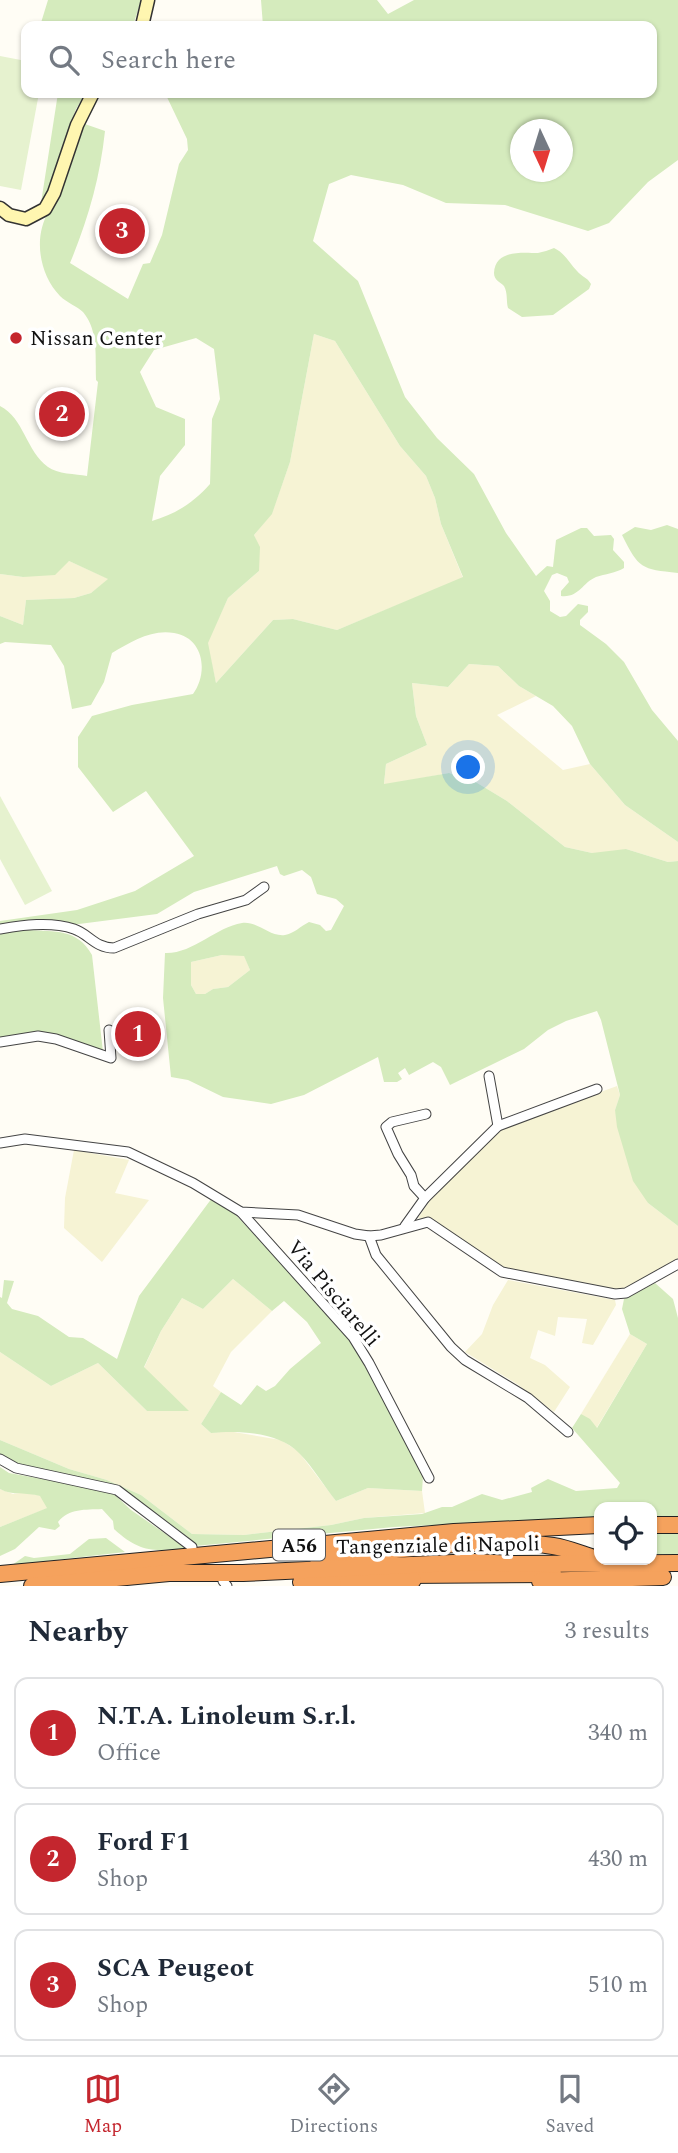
<!DOCTYPE html>
<style>
:root{--surface:#fff;--page:#f6f6f7;--text:#1f2937;--muted:#747a83;--line:#e0e1e3;--accent:#c4262e}
body{margin:0;font-family:Spectral,serif;background:var(--page);color:var(--text)}
.controls{position:absolute;right:21px;bottom:21px;display:grid;overflow:hidden;border-radius:14px;box-shadow:0 2px 5px #0004}
.controls button{width:63px;height:63px;display:grid;place-items:center;padding:0;border:0;border-bottom:2px solid var(--line);background:var(--surface);color:var(--text);font:35px sans-serif}
.compass{position:absolute;left:510px;top:119px;width:63px;height:63px;border-radius:50%;background:var(--surface);box-shadow:0 2px 5px #0004;rotate:176deg}
.you{position:absolute;left:469px;top:768px;width:24px;height:24px;margin:-18px;border:5px solid #fff;border-radius:50%;background:#1a73e8;box-shadow:0 0 0 10px #1a73e833}
.badge{display:grid;place-items:center;width:46px;height:46px;border-radius:50%;background:var(--accent);color:#fff;font-size:23px;font-weight:700}
.pin{position:absolute;translate:-50% -50%;border:4px solid #fff;box-shadow:0 2px 7px #0006}
.list{margin:0;padding:0;list-style:none}
h2{display:flex;justify-content:space-between;align-items:center;height:91px;margin:0;padding:0 28px;font-size:30px}
h2 small{font-size:23px;font-weight:400;color:var(--muted)}
.list li{display:grid;grid-template-columns:46px 1fr auto;gap:21px;align-items:center;box-sizing:border-box;height:112px;margin:0 14px 14px;padding:0 14px;border:2px solid var(--line);border-radius:14px}
.list b{display:block;font-size:26px;white-space:nowrap}
.list p{margin:0;font-size:23px;white-space:nowrap;color:var(--muted)}
.list em{font-size:23px;font-style:normal;color:var(--muted)}
.icon{flex:none;width:38px;height:38px;fill:none;stroke:currentColor;stroke-width:2;stroke-linecap:round;stroke-linejoin:round}
.map{position:relative;flex:none;width:678px;height:1586px;overflow:hidden}
.search{position:absolute;background:var(--surface);box-shadow:0 2px 5px #0004;left:21px;right:21px;top:21px;height:77px;display:flex;align-items:center;gap:18px;box-sizing:border-box;padding:0 24px;border-radius:14px;color:var(--muted);font-size:26px}
.sheet{height:469px;background:var(--surface)}
nav{display:flex;justify-content:space-around;align-items:center;box-sizing:border-box;height:98px;border-top:2px solid var(--line);background:var(--surface);font-size:19px;color:var(--muted)}
nav a{display:grid;justify-items:center;gap:4px}
nav .on{color:var(--accent)}
.map>svg:first-child{display:block}
.farmland{fill:#f6f3d4}
.green{fill:#d5ebbd;fill-rule:evenodd}
.pitch{fill:#e6f2cf}
.lines{fill:none;stroke-linecap:round;stroke-linejoin:round}
.street-casing{stroke:#444;stroke-width:11}
.secondary-casing{stroke:#333;stroke-width:15}
.highway-casing{stroke:#222;stroke-width:18}
.street{stroke:#fff;stroke-width:9}
.secondary{stroke:#fff6b0;stroke-width:12}
.highway{stroke:#f5a25d;stroke-width:16}
.poi-dot{fill:#c4262e;stroke:#fff;stroke-width:2.5}
.labels{text-anchor:middle;stroke-width:7;stroke-linejoin:round;paint-order:stroke}
.shield{fill:#fff;stroke:#585858;stroke-width:2}
.shield-label{font-size:19px;font-weight:bold;fill:#111}
.poi-label{font-size:21px;fill:#111;stroke:#fff;text-anchor:start}
.street-label{font-size:21px;fill:#111;stroke:#fff}
</style>
<div class="map">
<svg width="678" height="1586" viewBox="0 0 678 1586">
<rect width="100%" height="100%" fill="#fffdf5"/>
<g class="farmland">
<path d="M314,334L335,341L400,446L426,476L435,498L441,524L463,578L337,630L293,619L273,620L216,683L207,643L228,598L259,571V547L254,535L272,513L290,462Z"/>
<path d="M69,561L109,579L91,593L74,598L26,600L23,625L0,616V574L23,577Z"/>
<path d="M469,664L498,666L519,686L536,696L497,715L563,770L590,764L625,805L678,842V861L668,862L626,849L611,854L592,853L565,847L507,801L469,778L449,773L384,785L386,764L427,745L416,716L412,683L448,687Z"/>
<path d="M222,955H244L250,970L228,987L213,989L205,994H196L191,985V962Z"/>
<path d="M617,1086L620,1095L615,1110L648,1203L678,1226V1259L628,1287L613,1291L503,1269L425,1219L418,1218L435,1193L498,1129Z"/>
<path d="M74,1150L129,1160L115,1193L149,1200L102,1262L64,1228L65,1198Z"/>
<path d="M233,1279L272,1311L231,1352L213,1386L221,1392L201,1424L211,1433L228,1431L281,1440L298,1451L336,1501L368,1488L422,1491L425,1513L364,1518L331,1525L244,1535L192,1534L141,1495L107,1480L69,1469L0,1440V1352L51,1386L98,1363L147,1411H188L144,1368L161,1331L182,1298L203,1309Z"/>
<path d="M508,1280L615,1300L616,1305L593,1345L582,1343L587,1319L558,1317L555,1336L538,1330L530,1358L545,1365L570,1387L554,1412L517,1384L465,1352L482,1334L493,1305Z"/>
<path d="M630,1334L647,1344L596,1429L581,1414Z"/>
<path d="M0,1489L13,1494L26,1492L41,1496L48,1508L0,1527Z"/>
</g>
<g class="green">
<path d="M48,0H141L133,26H85V21L40,26Z"/>
<path d="M261,0H377L388,14L414,0H678V160L648,182L609,223L588,231L505,205L446,203L403,185L351,175L329,184L313,241L358,281L405,397L437,438L474,474L506,533L536,576L547,566L553,567L556,540L581,528H587L594,536L611,535L614,539L613,550L624,562V568C616,573 605,574 596,577C582,583 579,598 561,596V591L569,582L567,577L557,573L552,575L544,591L550,601V611L560,617L566,616L578,604L588,606V612L580,620V625L606,644L624,662L652,710L678,741V842L625,805L590,764L572,726L553,706L519,686L498,666L469,664L448,687L412,683L416,716L427,745L386,764L384,784L449,773L469,778L507,801L565,847L592,853L626,849L668,862L678,861V1226L648,1203L633,1181L617,1127L615,1110L620,1095L601,1020L597,1011L566,1021L548,1030L524,1049L450,1085L441,1067L433,1062L409,1075L405,1068L398,1073L402,1079L397,1082H384L378,1057L304,1095L271,1104L223,1097L188,1080L171,1077L163,998L165,953C193,954 216,927 242,923C258,921 269,937 285,935C293,934 301,926 309,922L320,925L326,931L331,930L344,906L336,899L317,894L311,877L302,870L284,876L280,874L277,866L194,892L157,914L79,924L0,926V921L77,910L135,891L194,856L146,791L113,812L78,767V737L92,716L132,705L193,694C208,674 205,638 174,633C151,629 131,642 112,653L104,682L91,705L72,709L64,666L51,645L5,642L0,644V616L23,625L26,600L74,598L91,593L108,579L69,561L55,575L23,577L0,574V406C24,418 26,451 48,467C57,474 76,474 87,476L98,382L96,380C95,358 99,331 83,312C77,306 67,303 60,296C39,274 33,237 49,211L82,123L105,131C100,178 88,220 70,263L128,299L143,264L150,263L162,235L179,164L188,150L187,139L165,93H652V26H263ZM520,130H562V172H520ZM314,334L335,341L400,446L426,476L435,498L441,524L463,577L337,630L293,619L273,620L216,683L208,643L228,598L259,571L260,547L254,535L272,514L290,462ZM196,338L214,349L220,399L212,419L210,484C194,502 176,514 152,521L160,476L185,445V419L156,407L140,372L154,350ZM222,955L244,956L250,970L228,987L213,989L205,994H196L191,985V962Z"/>
<path d="M58,93H86L76,109L48,191L41,203Z"/>
<path d="M554,248C565,253 569,263 577,271C582,277 587,277 591,284L589,289L553,315L522,317L508,308C506,301 508,293 504,286C500,282 494,280 494,273C495,249 523,253 538,253C543,252 549,250 554,248Z"/>
<path d="M667,525L678,529V573C641,569 639,569 622,535L635,527L651,530Z"/>
<path d="M28,930C55,932 77,928 92,955L103,1052L52,1035L28,1033L0,1039V933Z"/>
<path d="M212,1198L232,1211L343,1329L367,1363L423,1476L422,1491L368,1488L336,1501C324,1486 313,1467 299,1453C279,1432 238,1430 211,1433L201,1424L221,1392L241,1405L257,1385L266,1391L275,1386L290,1369L321,1343L307,1322L284,1301L272,1311L233,1279L203,1309L182,1298L161,1331L144,1367L189,1411H147L98,1363L51,1386L0,1352V1297L2,1298L4,1280L14,1281L7,1303L12,1309L38,1316L69,1337L83,1338L117,1359L139,1296Z"/>
<path d="M655,1283L673,1299L678,1318V1517H652V1507H599V1517L394,1527L195,1546L188,1537L134,1499L17,1465L0,1456V1440L69,1469L107,1480L141,1495L192,1534L244,1535L331,1525L364,1518L422,1514L442,1507H452L482,1494L502,1500L532,1492L531,1488L548,1479L576,1491L617,1488L620,1483L572,1428L581,1414L590,1419L597,1428L647,1344L630,1334L622,1309L624,1299Z"/>
<path d="M0,1467L9,1473L104,1490L115,1495L131,1510L186,1548C153,1552 139,1552 114,1529L113,1521L102,1509C85,1510 69,1508 58,1522L60,1526L55,1530L39,1527L15,1549L0,1556V1527L47,1508L40,1496C26,1492 13,1496 0,1489Z"/>
<rect x="652" y="1533" width="26" height="21"/>
<path d="M106,1538L125,1552L12,1565L25,1556L34,1558L70,1554L89,1539Z"/>
</g>
<g class="pitch">
<path d="M0,56L26,61V93H39L21,190L0,186Z"/>
<path d="M0,796L52,891L25,905L0,859Z"/>
</g>
<g class="lines">
<defs>
<g id="street">
<path d="M0,929C22,925 51,921 74,929C89,934 95,948 114,948L198,914L246,900L264,887"/>
<path d="M0,1042L38,1036L56,1039L111,1058L109,1030"/>
<path d="M489,1076L498,1126"/>
<path d="M0,1143L25,1139L128,1152L193,1183L241,1212L298,1215L355,1234L369,1236L381,1235L428,1222L502,1272L615,1294L626,1293L678,1264"/>
<path d="M425,1198L414,1186L411,1175L398,1154L386,1127L392,1122L426,1114"/>
<path d="M241,1212L353,1337L369,1363L429,1478"/>
<path d="M405,1226L425,1198L498,1126L597,1089"/>
<path d="M369,1236L376,1255L451,1347L465,1360L528,1398L568,1432"/>
<path d="M0,1459L16,1468L117,1490L192,1547"/>
<path d="M223,1581L227,1586"/>
</g>
<g id="secondary">
<path d="M142,26L148,0"/>
<path d="M0,208L9,215L26,219L45,209L54,193L77,125L93,93"/>
</g>
<g id="highway">
<path d="M652,1525H678"/>
<path d="M318,1559C390,1552 482,1535 553,1546C567,1548 581,1554 594,1558"/>
<path d="M0,1574L454,1532L599,1525"/>
<path d="M404,1575L553,1574"/>
<path d="M323,1579L413,1580"/>
<path d="M540,1581L663,1577"/>
<path d="M301,1582L333,1584"/>
<path d="M32,1586L169,1573H243L474,1562L513,1564L678,1563"/>
</g>
</defs>
<use href="#street" class="street-casing"/>
<use href="#secondary" class="secondary-casing"/>
<use href="#highway" class="highway-casing"/>
<use href="#street" class="street"/>
<use href="#secondary" class="secondary"/>
<use href="#highway" class="highway"/>
</g>
<circle class="poi-dot" cx="16" cy="338" r="7"/>
<g class="labels">
<rect class="shield" x="273" y="1529.5" width="52" height="31" rx="5"/>
<g class="shield-label">
<text x="299" y="1552">A56</text>
</g>
<g class="poi-label">
<text x="30" y="345">Nissan Center</text>
</g>
<g class="street-label">
<text transform="translate(334 1293) rotate(50)" y="7">Via Pisciarelli</text>
<text transform="translate(438 1545) rotate(-1)" y="7">Tangenziale di Napoli</text>
</g>
</g>
</svg>
<div class="controls">
<button><svg class="icon" aria-label="locate" viewBox="0 0 24 24"><circle cx="12" cy="12" r="6"/><path d="M12 2v4M12 18v4M2 12h4M18 12h4"/></svg></button>
</div>
<svg class="compass" viewBox="-18 -18 36 36"><path d="M0-13l5 13h-10z" fill="#e53935"/><path d="M0 13l5-13h-10z" fill="#747a83"/></svg>
<div class="you"></div>
<div class="pin badge" style="left:138px;top:1034px">1</div>
<div class="pin badge" style="left:62px;top:414px">2</div>
<div class="pin badge" style="left:122px;top:231px">3</div>
<div class="search"><svg class="icon" aria-label="search" viewBox="0 0 24 24"><circle cx="10" cy="10" r="6"/><path d="M15 15l6 6"/></svg>Search here</div>
</div>
<section class="sheet">
<h2>Nearby<small>3 results</small></h2>
<ul class="list">
<li><span class="badge">1</span><div><b>N.T.A. Linoleum S.r.l.</b><p>Office</p></div><em>340 m</em></li>
<li><span class="badge">2</span><div><b>Ford F1</b><p>Shop</p></div><em>430 m</em></li>
<li><span class="badge">3</span><div><b>SCA Peugeot</b><p>Shop</p></div><em>510 m</em></li>
</ul>
</section>
<nav>
<a class="on"><svg class="icon" aria-label="map" viewBox="0 0 24 24"><path d="M3 6l6-2 6 2 6-2v14l-6 2-6-2-6 2zM9 4v14M15 6v14"/></svg>Map</a>
<a><svg class="icon" aria-label="directions" viewBox="0 0 24 24"><path d="M12 3l9 9-9 9-9-9zM9 14v-3h6M13 9l2 2-2 2"/></svg>Directions</a>
<a><svg class="icon" aria-label="saved" viewBox="0 0 24 24"><path d="M7 4h10v16l-5-4-5 4z"/></svg>Saved</a>
</nav>
